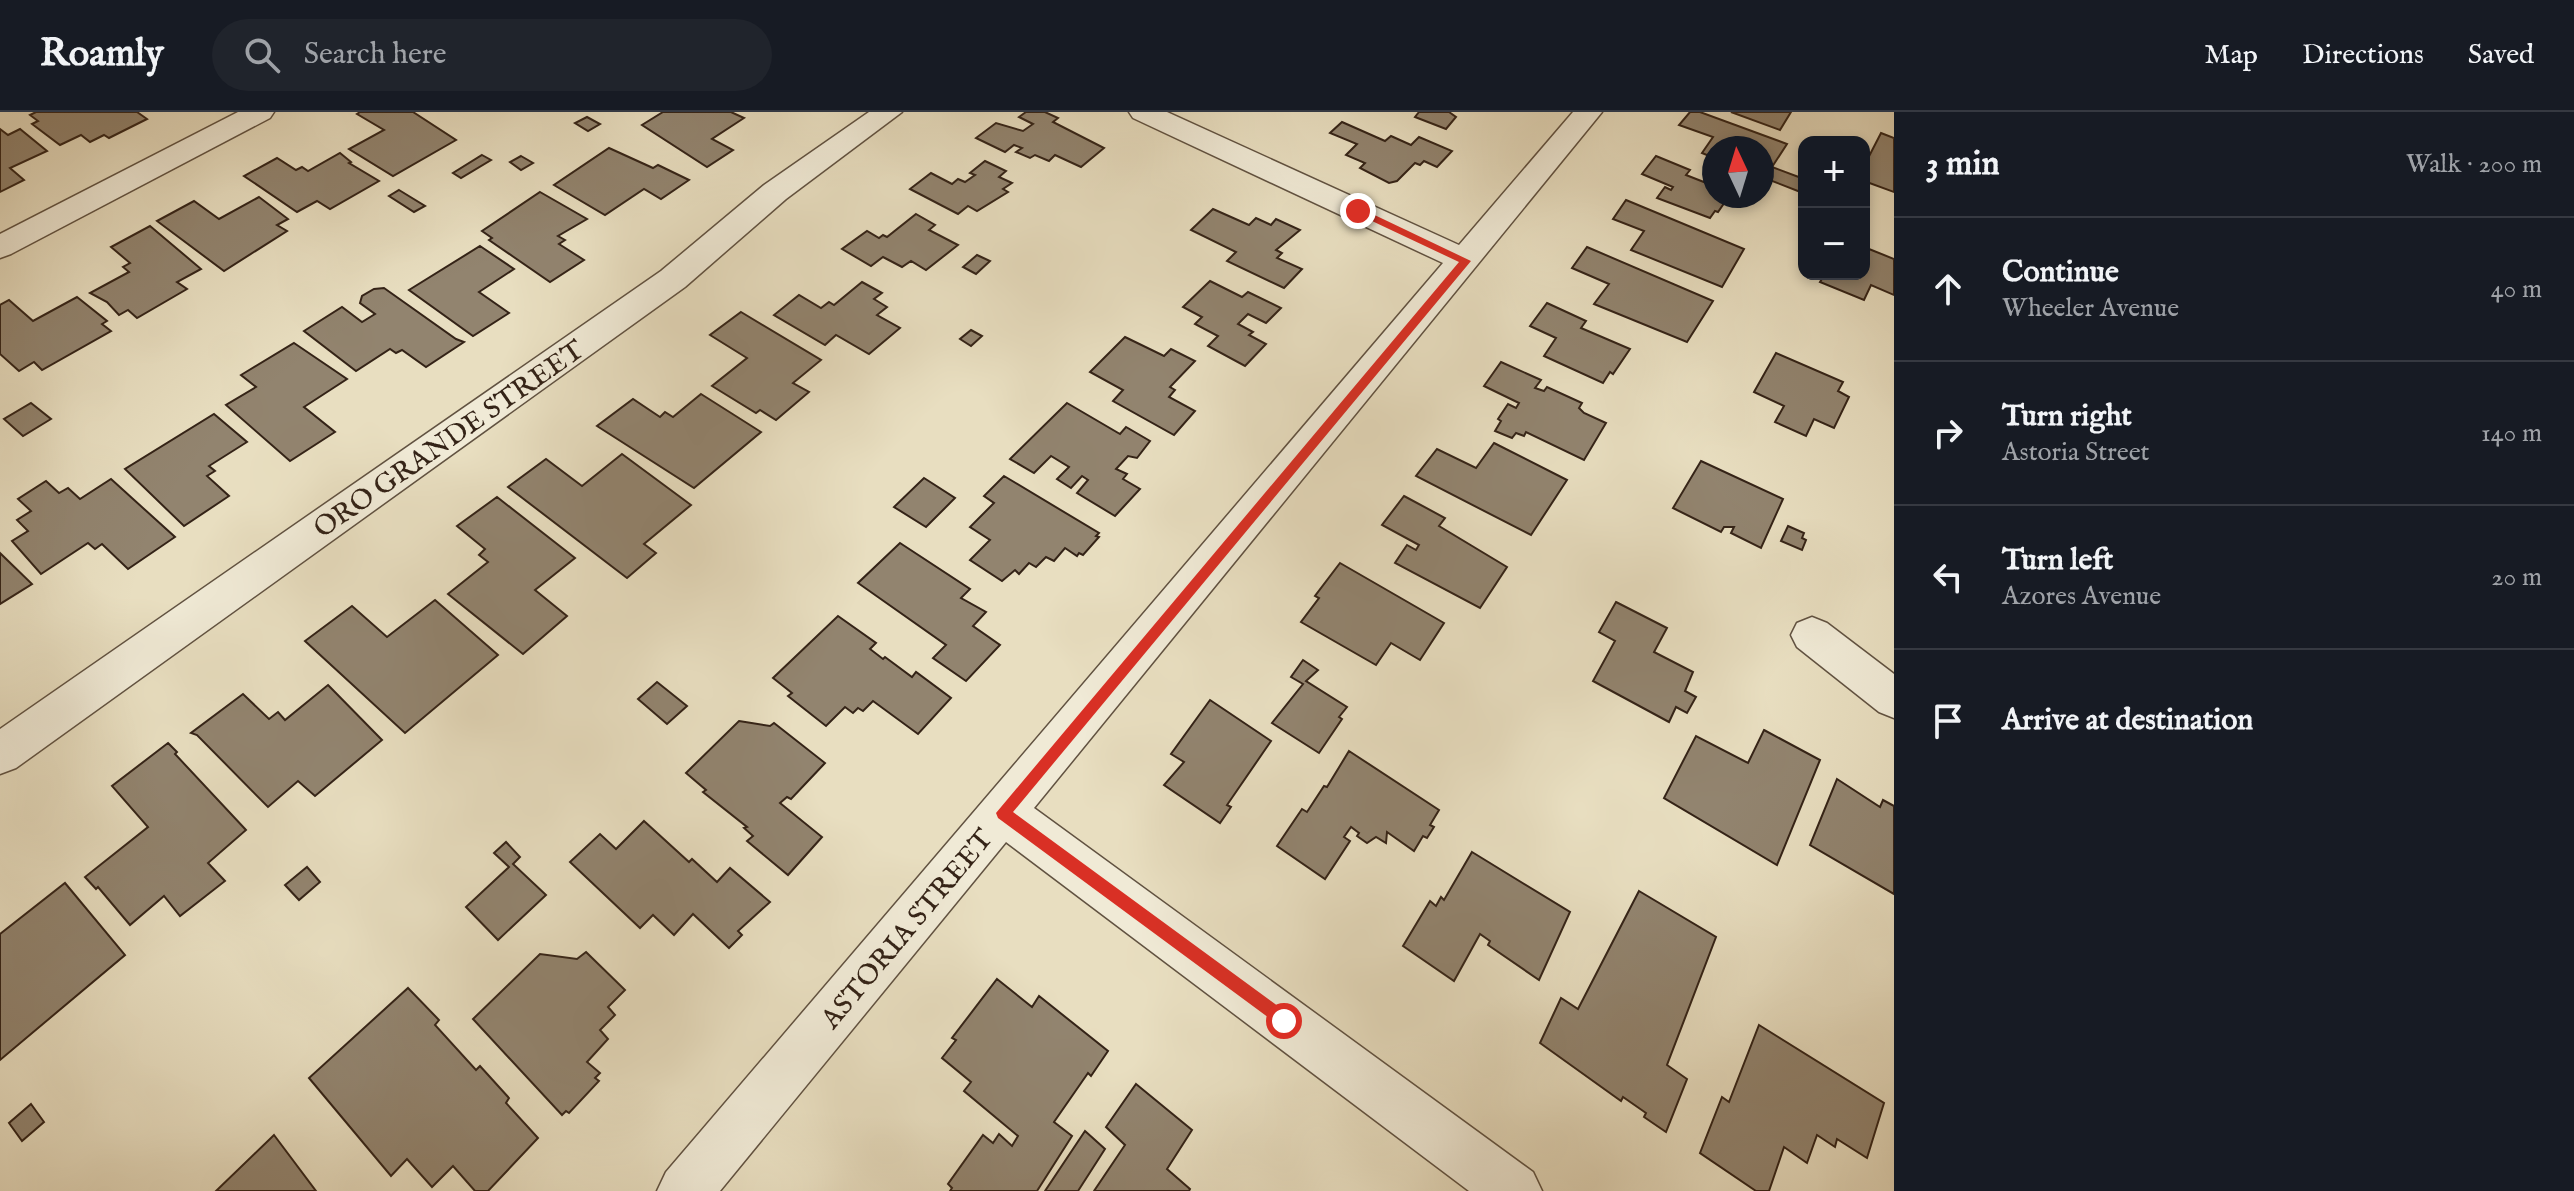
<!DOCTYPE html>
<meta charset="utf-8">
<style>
:root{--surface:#171b24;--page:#20242c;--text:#f1f3f6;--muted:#9ea1a6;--line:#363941}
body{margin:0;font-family:"IM FELL English",serif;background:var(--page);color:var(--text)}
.controls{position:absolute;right:24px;top:24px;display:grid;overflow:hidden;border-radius:16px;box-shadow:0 4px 12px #0003}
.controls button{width:72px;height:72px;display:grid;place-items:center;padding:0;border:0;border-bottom:2px solid var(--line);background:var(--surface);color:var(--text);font:40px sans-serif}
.compass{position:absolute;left:1702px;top:24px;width:72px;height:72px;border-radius:50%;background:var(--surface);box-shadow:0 4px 12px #0003;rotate:356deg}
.stop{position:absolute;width:24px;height:24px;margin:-18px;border:6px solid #d93025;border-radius:50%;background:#fff}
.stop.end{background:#d93025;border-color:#fff;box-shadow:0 2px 8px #0008}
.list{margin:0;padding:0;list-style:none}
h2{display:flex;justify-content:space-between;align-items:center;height:104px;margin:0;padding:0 32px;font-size:34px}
h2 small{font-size:26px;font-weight:400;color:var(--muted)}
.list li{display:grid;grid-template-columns:52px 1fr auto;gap:24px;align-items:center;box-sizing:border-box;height:144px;padding:0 32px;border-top:2px solid var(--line)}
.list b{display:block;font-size:30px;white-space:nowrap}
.list p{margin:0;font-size:26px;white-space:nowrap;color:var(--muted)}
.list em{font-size:26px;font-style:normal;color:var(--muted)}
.icon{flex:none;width:44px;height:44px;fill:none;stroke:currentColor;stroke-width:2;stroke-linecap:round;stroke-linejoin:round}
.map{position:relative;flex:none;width:1894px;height:1079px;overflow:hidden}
header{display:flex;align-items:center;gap:48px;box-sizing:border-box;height:112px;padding:0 40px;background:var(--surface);border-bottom:2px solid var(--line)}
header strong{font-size:38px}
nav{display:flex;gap:44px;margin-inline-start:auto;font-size:28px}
.search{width:560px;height:72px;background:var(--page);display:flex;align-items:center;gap:20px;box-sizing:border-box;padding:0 28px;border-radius:44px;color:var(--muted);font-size:30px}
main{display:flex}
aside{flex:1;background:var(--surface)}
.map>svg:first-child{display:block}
.building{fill:#92846f;stroke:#342317;stroke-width:2}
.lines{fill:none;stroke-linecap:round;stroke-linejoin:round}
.street-casing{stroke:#615241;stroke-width:3}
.street{fill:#f0ead6;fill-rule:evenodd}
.route{fill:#d93025}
.labels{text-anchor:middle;stroke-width:6;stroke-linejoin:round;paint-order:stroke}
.street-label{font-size:28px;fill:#342317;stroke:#f0ead6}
</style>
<header>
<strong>Roamly</strong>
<div class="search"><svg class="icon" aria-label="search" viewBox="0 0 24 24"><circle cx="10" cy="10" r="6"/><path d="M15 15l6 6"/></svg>Search here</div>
<nav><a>Map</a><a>Directions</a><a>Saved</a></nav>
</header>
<main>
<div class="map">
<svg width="1894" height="1079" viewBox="0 0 1894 1079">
<rect width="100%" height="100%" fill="#e8dec0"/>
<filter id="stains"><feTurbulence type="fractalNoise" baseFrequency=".0025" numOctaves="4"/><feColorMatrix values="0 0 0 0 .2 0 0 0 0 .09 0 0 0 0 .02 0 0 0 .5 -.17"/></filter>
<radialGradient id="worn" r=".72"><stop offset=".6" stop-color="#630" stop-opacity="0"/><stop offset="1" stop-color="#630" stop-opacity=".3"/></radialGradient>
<g class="building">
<path d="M36,0H137L147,7L109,26L104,23L90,30L81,23L60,33L32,12L38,9L30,3Z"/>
<path d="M360,0H413L456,28L393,64L349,37L384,18L357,2Z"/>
<path d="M663,0H731L744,6L712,27L733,38L707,55L642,13Z"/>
<path d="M1026,0H1045L1058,6L1053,10L1104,36L1081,55L1055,43L1049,49L1035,43L1030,46L1016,40L1022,36L1014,33L1005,40L976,26L996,11L1023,19L1033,12L1019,5Z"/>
<path d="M1419,0H1449L1456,5L1446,17L1415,5Z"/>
<path d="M1690,0H1700L1787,32L1772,55L1804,67L1803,81L1762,65V36H1714V46L1702,41L1713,25L1679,13Z"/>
<path d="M1731,0H1791L1780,18Z"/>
<path d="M587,5L600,12L588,19L575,11Z"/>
<path d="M1342,10L1385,29L1391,24L1411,33L1419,25L1452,39L1437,55L1424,49L1420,53L1415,51L1397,69L1389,71L1360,56L1365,51L1346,43L1357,32L1330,21Z"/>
<path d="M0,17L8,23L20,17L47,39L10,56L24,68L0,80Z"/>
<path d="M1881,21L1894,26V80L1864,69V54Z"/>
<path d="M609,36L653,56L658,53L689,68L661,87L644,77L605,103L554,73Z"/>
<path d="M340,41L351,50L349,51L379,69L330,97L317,89L297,100L244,64L277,46L296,58L302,55L308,59Z"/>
<path d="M482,43L491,48L461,66L453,61Z"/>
<path d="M521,44L533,51L521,58L510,50Z"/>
<path d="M1656,44L1690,58L1686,63L1714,74V84H1729L1718,100L1715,99L1710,106L1657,86L1665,75L1671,78L1673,75L1642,62Z"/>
<path d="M985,49L1006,59L999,65L1012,71L1003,77L1008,80L977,99L968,94L958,102L910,77L931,61L952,72L958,67L965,70L975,63L970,61Z"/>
<path d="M399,78L425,94L414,100L389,84Z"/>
<path d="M540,80L587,107L558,124L565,128L559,132L584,148L550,170L489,128L492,126L482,119Z"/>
<path d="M259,85L288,107L277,113L287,119L224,159L157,109L194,89L219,107Z"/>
<path d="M1626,88L1744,137L1722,175L1631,138L1644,119L1613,107Z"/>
<path d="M1213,97L1249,113L1256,106L1271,113L1276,107L1300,118L1276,138L1282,141L1277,146L1302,157L1284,176L1227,149L1236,140L1191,118Z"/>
<path d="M916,102L935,113L929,118L958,133L926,158L911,149L902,155L883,145L871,154L842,137L867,119L879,126L883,123L887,125Z"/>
<path d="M150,114L201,157L177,170L187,177L137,206L128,198L119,203L107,190L90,181L129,160L123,155L130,151L111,135Z"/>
<path d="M480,134L514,157L479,180L509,201L473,224L409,178Z"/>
<path d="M1587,135L1713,189L1687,230L1594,192L1609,172L1572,156Z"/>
<path d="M1864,135L1894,147V183L1871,173L1864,188L1820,170L1825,162H1864Z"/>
<path d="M977,143L990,149L976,162L963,155Z"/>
<path d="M1210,169L1242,185L1248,180L1281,196L1266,211L1248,202L1238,212L1253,220L1249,223L1266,232L1245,254L1208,234L1218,224L1195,212L1202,205L1183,195Z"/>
<path d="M862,170L882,181L874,187L887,195L877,203L900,216L869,242L836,223L825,233L774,203L799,183L821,196L829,190L834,193Z"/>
<path d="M384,176L456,227L464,230L426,255L402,238L396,241L390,237L356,259L304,219L342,195L362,210L375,202L360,191L362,184L374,177Z"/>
<path d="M77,185L107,209L102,212L111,219L42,258L34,250L19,259L0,242V193L9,188L33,209Z"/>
<path d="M1547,191L1586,209L1581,216L1630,237L1613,262L1610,260L1603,271L1544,244L1556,226L1530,214Z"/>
<path d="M741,200L821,248L793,271L809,280L776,308L760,298L756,301L712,274L747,246L710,223Z"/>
<path d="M971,218L982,224L971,234L960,227Z"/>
<path d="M1125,225L1164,244L1171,237L1195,249L1170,275L1175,278L1169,285L1195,299L1174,323L1113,289L1123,278L1090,260Z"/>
<path d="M294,231L347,267L304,295L335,320L290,349L226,293L256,275L241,263Z"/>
<path d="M1776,241L1843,270L1838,279L1849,285L1834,316L1814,307L1806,324L1775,310L1784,294L1754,280Z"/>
<path d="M1501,250L1541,268L1535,276L1544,279L1547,275L1582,291L1579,296L1584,301L1606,311L1584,348L1526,320L1524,324L1516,321L1512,326L1495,319L1501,309L1498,307L1508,292L1516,296L1519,291L1484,274Z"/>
<path d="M701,282L761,320L694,376L597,314L633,287L660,305L665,300L673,305Z"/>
<path d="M31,291L51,307L23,324L4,307Z"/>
<path d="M1067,291L1120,322L1126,315L1150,329L1137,346L1128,344L1116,357L1127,362L1123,367L1140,377L1115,404L1077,381L1088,368L1082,364L1071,376L1057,367L1069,355L1051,344L1034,361L1010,347Z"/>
<path d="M214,302L247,330L209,354L215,359L207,364L229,384L184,414L125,357Z"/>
<path d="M1494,331L1567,368L1531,423L1416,364L1437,337L1476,356Z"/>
<path d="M622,342L691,393L644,432L656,441L627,466L508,375L546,347L582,374Z"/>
<path d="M1701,349L1783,387L1761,436L1731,421L1734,415H1724L1721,420L1673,396Z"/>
<path d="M1004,364L1099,421L1096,424L1099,425L1083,443L1079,441L1077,444L1065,436L1054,449L1046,445L1036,455L1029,451L1019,462L1015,458L1002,469L970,448L990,428L970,415L994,391L984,384Z"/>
<path d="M924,366L955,386L926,415L894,395Z"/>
<path d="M111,367L175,425L128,457L102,432L95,437L88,431L41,462L12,429L28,419L17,408L31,399L18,387L46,369L59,381L68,376L80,387Z"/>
<path d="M1404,384L1445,406L1439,414L1507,455L1480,496L1395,451L1407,433L1416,438L1419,433L1382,413Z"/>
<path d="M497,385L575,446L535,478L567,504L523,542L448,482L488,450L479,443L485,437L457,414Z"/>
<path d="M1788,414L1804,421L1802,426L1806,428L1802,438L1781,429Z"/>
<path d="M900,431L970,477L961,486L986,500L973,514L1000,533L966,569L933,546L946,533L858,471Z"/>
<path d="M0,441L32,472L0,492Z"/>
<path d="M1340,451L1444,511L1420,548L1391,531L1376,553L1301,510L1319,486L1315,484Z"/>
<path d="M435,488L498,543L405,621L305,529L352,494L387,525Z"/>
<path d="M1616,490L1667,516L1654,540L1693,560L1685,579L1696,585L1687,601L1676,595L1669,610L1593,569L1615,529L1599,520Z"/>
<path d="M838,504L876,531L870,537L883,547L885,545L912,565L916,560L951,586L918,622L873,589L863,599L858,596L853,601L845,595L826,614L788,584L792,581L773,566Z"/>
<path d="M1303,548L1318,558L1306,569L1347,595L1339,605L1342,607L1319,641L1272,611L1303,572L1291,565Z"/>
<path d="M657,570L687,594L667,612L638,587Z"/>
<path d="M328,573L382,628L315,684L298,669L268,695L197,623L191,621L243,582L269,607L278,600L285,608Z"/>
<path d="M1210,588L1271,629L1227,693L1231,695L1220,711L1164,673L1184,650L1171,642Z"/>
<path d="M739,609L770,614L774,611L825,651L791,687L787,685L780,691L822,725L788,763L747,729L753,724L744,716L747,715L703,680L706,678L686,661Z"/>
<path d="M1764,618L1820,648L1777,753L1664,686L1696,624L1748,651Z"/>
<path d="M168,631L177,640L175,642L246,718L208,751L225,769L180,804L164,784L130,813L98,775L96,777L85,765L148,715L112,674Z"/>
<path d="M1349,639L1439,698L1430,713L1434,715L1427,726L1423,724L1414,739L1387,720L1386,731L1376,725L1367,731L1357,724L1359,721L1351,715L1344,725L1350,729L1325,767L1277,734L1302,697L1307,700L1324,674L1327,675Z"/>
<path d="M1837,667L1880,695L1883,688L1894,694V782L1810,733Z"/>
<path d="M644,709L689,750L692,747L717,770L730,756L770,790L738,819L742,823L729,836L693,802L674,823L653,803L640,816L570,750L600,722L616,737Z"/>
<path d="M506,730L520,745L513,752L546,783L498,828L466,795L509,755L494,741Z"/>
<path d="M1472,740L1570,800L1539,868L1488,833L1490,829L1480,822L1454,869L1403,834L1430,789L1436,794L1441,785L1444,788Z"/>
<path d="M307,755L320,770L299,788L285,773Z"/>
<path d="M65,771L125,843L0,948V822Z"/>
<path d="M1639,779L1716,825L1667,953L1687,967L1666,1020L1644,1005L1646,1001L1623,985L1621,989L1540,931L1561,886L1578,897Z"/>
<path d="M586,840L625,878L608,895L615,903L600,918L608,927L587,950L600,961L595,966L599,969L569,1001L566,999L562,1003L473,907L540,842L577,847Z"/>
<path d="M997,867L1032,895L1039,884L1108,939L1091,964L1088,961L1054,1010L1072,1024L1037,1079H950L952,1076L948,1072L983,1023L993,1031L999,1022L1012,1034L1018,1024L964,979L971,970L942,946L956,928L952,926Z"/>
<path d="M408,876L439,908L435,913L476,958L480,954L509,986L506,991L538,1026L488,1079H475L453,1054L432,1075L407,1047L391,1064L309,966Z"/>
<path d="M1759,913L1884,991L1867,1046L1837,1027L1835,1035L1817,1023L1807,1051L1784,1035L1769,1079H1756L1700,1041L1722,985L1729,990Z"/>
<path d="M1136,972L1192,1018L1167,1057L1190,1077L1189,1079H1094L1125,1033L1106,1015Z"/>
<path d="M31,992L44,1010L22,1029L9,1011Z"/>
<path d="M1085,1019L1105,1037L1078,1079H1045Z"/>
<path d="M274,1023L316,1079H216Z"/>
</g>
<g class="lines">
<defs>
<g id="street">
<path d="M238,0H274L270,6L11,142L0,146V122Z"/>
<path d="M869,0H902L786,87L685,175L16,656L0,662V617L661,159L764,73Z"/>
<path d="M1129,0H1167L1459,133L1573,0H1602L1034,696L1533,1060L1542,1079H1469L1006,730L720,1079H657L666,1060L1443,151L1133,6Z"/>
<path d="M1812,505L1827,511L1894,562V606L1879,600L1797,535L1791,523L1797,511Z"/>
</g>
</defs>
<use href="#street" class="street-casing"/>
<use href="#street" class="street"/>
</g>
<path class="route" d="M1355,97H1362L1471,149L1013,700L1290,903V914L1284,917L998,706L996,701L1459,150L1355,101Z"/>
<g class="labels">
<g class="street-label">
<text transform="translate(448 326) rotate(-35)" y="10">ORO GRANDE STREET</text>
<text transform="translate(906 816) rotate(-50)" y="10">ASTORIA STREET</text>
</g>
</g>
<rect width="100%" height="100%" filter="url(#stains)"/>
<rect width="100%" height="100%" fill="url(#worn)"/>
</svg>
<div class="controls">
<button>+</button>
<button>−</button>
</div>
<svg class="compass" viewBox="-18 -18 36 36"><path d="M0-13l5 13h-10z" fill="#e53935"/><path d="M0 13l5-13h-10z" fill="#9ea1a6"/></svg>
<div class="stop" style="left:1284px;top:909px"></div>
<div class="stop end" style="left:1358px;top:99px"></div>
</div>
<aside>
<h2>3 min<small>Walk · 200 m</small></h2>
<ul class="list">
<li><svg class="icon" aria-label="ahead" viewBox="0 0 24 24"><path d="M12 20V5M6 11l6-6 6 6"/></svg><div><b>Continue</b><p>Wheeler Avenue</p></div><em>40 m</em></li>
<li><svg class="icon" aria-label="right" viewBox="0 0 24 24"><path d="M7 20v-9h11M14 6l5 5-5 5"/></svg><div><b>Turn right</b><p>Astoria Street</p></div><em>140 m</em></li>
<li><svg class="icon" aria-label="left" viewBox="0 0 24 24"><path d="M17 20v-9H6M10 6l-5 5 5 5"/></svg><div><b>Turn left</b><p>Azores Avenue</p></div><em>20 m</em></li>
<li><svg class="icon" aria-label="arrive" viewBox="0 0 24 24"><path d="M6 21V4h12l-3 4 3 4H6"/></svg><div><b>Arrive at destination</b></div></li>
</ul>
</aside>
</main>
